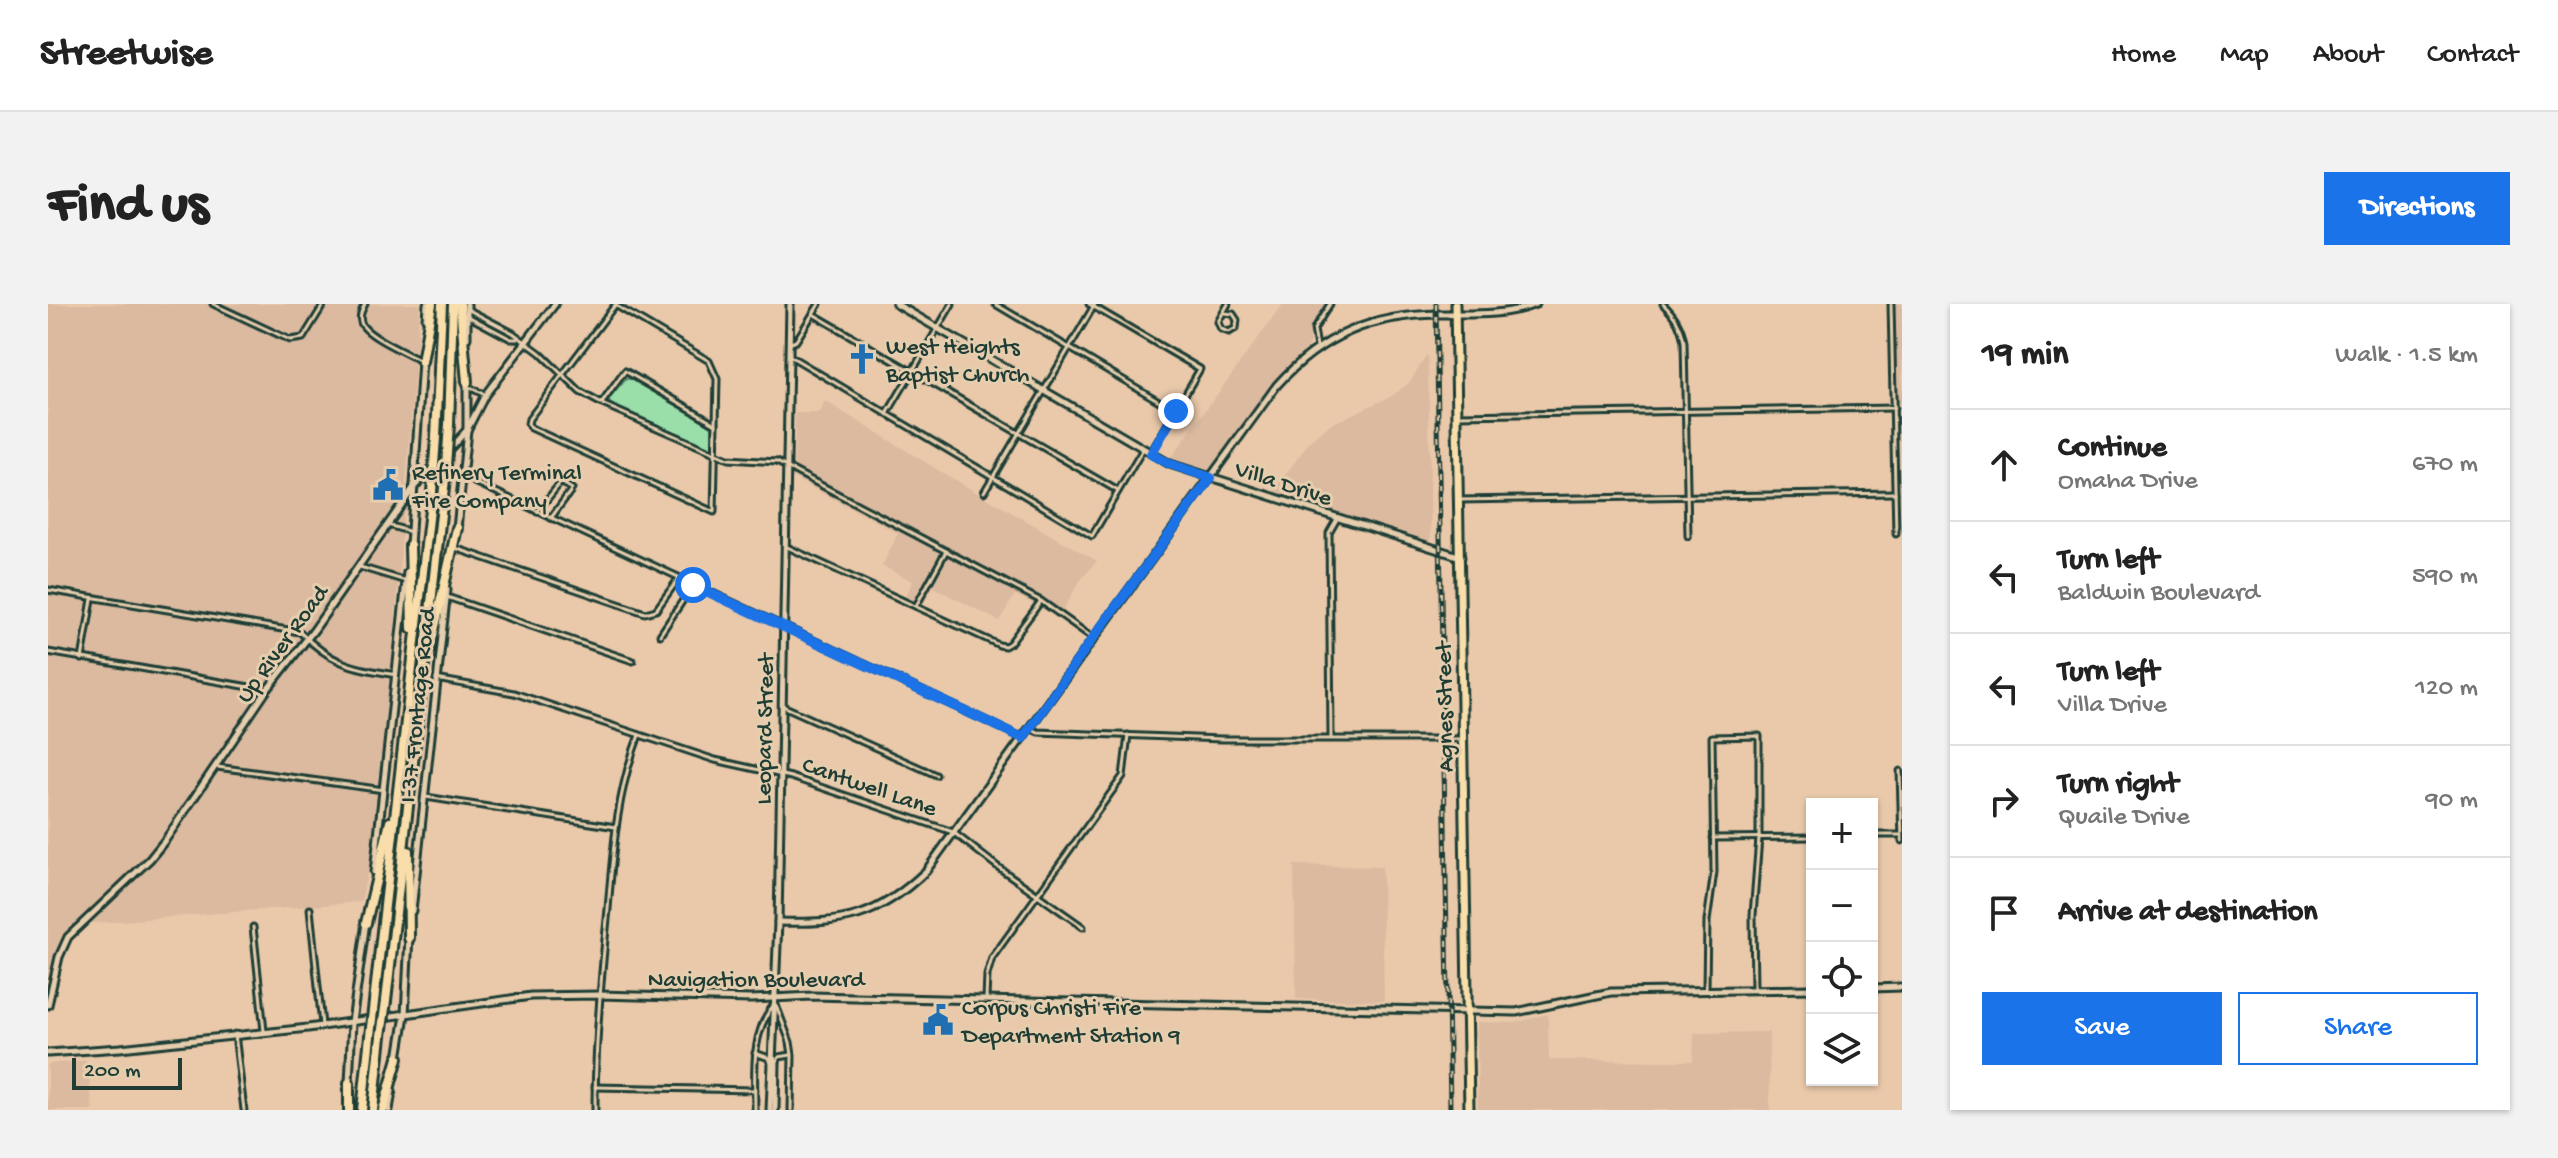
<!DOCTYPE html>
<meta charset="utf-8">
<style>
:root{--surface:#fff;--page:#f2f2f2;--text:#222;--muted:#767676;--line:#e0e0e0;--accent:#1a73e8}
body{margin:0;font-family:"Gochi Hand",sans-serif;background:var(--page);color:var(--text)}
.controls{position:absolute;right:24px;bottom:24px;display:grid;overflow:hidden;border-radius:0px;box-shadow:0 2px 6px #0004}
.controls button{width:72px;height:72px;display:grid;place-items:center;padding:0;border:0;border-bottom:2px solid var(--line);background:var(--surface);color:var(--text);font:40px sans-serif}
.scale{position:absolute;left:24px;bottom:20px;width:110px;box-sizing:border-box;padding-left:8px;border:4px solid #1f3d34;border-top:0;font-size:22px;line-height:28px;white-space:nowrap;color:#1f3d34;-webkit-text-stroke:6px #e5cdad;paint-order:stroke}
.stop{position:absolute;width:24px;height:24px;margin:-18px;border:6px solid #1a73e8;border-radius:50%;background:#fff}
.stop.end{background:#1a73e8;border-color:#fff;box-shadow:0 2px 8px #0008}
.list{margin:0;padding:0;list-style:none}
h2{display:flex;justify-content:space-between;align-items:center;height:104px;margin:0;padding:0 32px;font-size:34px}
h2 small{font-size:26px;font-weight:400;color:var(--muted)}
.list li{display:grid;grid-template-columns:52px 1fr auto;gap:24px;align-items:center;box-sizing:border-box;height:112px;padding:0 32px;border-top:2px solid var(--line)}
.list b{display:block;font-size:30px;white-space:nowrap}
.list p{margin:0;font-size:26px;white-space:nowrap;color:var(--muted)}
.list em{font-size:26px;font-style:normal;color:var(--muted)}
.actions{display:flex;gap:16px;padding:24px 32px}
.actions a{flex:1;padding:18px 0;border:2px solid var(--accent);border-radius:0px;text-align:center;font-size:28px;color:var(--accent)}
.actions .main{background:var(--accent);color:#fff}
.icon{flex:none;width:44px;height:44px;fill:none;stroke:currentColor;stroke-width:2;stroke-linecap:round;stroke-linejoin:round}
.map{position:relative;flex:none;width:1854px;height:806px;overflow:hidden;border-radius:0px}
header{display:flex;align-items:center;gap:48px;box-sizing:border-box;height:112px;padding:0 40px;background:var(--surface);border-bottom:2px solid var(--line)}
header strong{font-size:38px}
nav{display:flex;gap:44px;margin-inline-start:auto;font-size:28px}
.intro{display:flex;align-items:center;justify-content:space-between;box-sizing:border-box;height:192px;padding:0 48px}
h1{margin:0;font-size:56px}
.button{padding:20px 36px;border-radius:0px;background:var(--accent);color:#fff;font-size:28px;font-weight:700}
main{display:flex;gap:48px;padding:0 48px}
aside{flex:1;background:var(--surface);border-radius:0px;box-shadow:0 2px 6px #0004}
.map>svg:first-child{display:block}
.built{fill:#dbbaa0}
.green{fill:#9adea9;stroke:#5c8e6e;stroke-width:2}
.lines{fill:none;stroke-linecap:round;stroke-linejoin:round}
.street-casing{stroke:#1f3d34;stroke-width:9}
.secondary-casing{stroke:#1f3d34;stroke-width:11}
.primary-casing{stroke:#1f3d34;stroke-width:13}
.highway-casing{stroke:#1f3d34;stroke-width:14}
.street{stroke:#e5cdad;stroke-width:3}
.secondary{stroke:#e5cdad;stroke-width:5}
.primary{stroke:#f9deab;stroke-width:7}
.highway{stroke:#f9deab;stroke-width:8}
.rail-casing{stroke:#1f3d34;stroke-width:5}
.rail{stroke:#e5cdad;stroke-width:2;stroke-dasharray:6;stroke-linecap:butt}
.highway-bridge-casing{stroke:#1f3d34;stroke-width:14;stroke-linecap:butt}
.highway-bridge{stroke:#f9deab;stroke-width:8}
.route{stroke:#1a73e8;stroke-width:10}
.labels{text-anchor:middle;stroke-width:6;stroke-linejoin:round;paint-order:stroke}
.poi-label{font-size:24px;fill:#1f3d34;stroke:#e5cdad;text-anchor:start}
.street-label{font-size:24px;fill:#1f3d34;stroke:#e5cdad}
</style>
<header>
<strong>Streetwise</strong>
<nav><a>Home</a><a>Map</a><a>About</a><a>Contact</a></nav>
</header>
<div class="intro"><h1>Find us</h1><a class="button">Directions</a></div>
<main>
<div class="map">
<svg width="1854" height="806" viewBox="0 0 1854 806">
<rect width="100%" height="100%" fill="#eac9ab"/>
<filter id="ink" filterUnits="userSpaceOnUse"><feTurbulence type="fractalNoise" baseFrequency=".0125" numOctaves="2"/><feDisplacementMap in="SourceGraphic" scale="16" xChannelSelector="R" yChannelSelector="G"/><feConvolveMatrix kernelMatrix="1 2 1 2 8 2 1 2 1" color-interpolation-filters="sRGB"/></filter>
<g filter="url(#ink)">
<g class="built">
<path d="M0,0H372L344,358L324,547L313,598L23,621L11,643L0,690Z"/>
<path d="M1235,0H1280L1264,21L1262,38L1259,44L1210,99L1159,169L1122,155Z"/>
<path d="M1847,0H1854V100L1848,99Z"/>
<path d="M1378,52H1380L1383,241L1224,189L1262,137L1281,121L1344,92L1361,79Z"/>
<path d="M777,97L900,172L1049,257L1032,277L1011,313L967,291L951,317L885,283L875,301L857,294L865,277L834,262L850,229L746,174L747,109H772Z"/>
<path d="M1246,561L1334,563L1336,697L1248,695Z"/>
<path d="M1500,710L1501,756L1645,757L1646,729L1721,728L1722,806H1430L1429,718L1466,719Z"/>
<path d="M39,756L45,806H0V760Z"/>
</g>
<path class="green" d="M578,75H583L664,122L665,143L660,145L562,100L561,95Z"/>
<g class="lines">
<defs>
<g id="street">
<path d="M165,0L242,36L255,34L276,0"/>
<path d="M317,0C314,6 311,11 313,18C316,31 358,49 371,56"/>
<path d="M947,0L1128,107"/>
<path d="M1041,0L1152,65L1104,147"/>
<path d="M1615,0C1627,12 1633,21 1636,38L1640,232"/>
<path d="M1843,0L1848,230"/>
<path d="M567,1L661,57L669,75L666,208L483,124L480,120L481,115Z"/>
<path d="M419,5L465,29L492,49L532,88L554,100L680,155L729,158L993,297L1045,334"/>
<path d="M1177,9L1185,10L1189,16L1188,24L1181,28L1173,25L1170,18L1180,0"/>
<path d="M765,10L1070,187"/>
<path d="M418,11L463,35H469"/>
<path d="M741,40L748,37L771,0"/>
<path d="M1269,43L1266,25L1282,0"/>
<path d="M742,52L1044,232L1095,145"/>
<path d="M419,82L437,91"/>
<path d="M554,99L577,67L668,120"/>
<path d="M839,110L904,0"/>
<path d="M1410,111L1846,104"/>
<path d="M416,173L975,434"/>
<path d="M936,188L1047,0"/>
<path d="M1411,196L1847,189"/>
<path d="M489,208L513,178L524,185L503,214"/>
<path d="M340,221L363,228"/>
<path d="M737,242L951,341L957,342L962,339L993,297"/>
<path d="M407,244L597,309L608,306L631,274"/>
<path d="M312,263L358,277"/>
<path d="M0,286L252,328C285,361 303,363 348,371"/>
<path d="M399,293L585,357"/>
<path d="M868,302L898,247"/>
<path d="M612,331L645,281"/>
<path d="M0,348L219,386"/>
<path d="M34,355L44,295"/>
<path d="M388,375L466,389L667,456L743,473L905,528L950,563L1035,623"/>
<path d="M735,402L888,471"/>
<path d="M982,424L990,428L1174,435H1412"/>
<path d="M1283,433L1281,229L1289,215"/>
<path d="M169,463L336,486"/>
<path d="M1852,467L1854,537"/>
<path d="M378,493L568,523"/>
<path d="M1824,531H1852"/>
<path d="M1665,534L1764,533"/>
<path d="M262,605L274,721"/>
<path d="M205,623L216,727"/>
<path d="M1658,685L1659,617L1666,568L1664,433L1711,432V534L1705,611L1706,685"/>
<path d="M938,695L939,671L944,654L1075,472L1080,431"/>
<path d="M728,701L742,738L744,751L743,806"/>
<path d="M187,730L196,806"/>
<path d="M707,749L721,754L723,759"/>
<path d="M728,760L731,753L743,751"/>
<path d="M547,783L707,786"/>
<path d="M547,806C547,739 553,672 560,605C565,545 569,487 591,431"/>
<path d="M707,806C707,771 702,731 725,702"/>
</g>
<g id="secondary">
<path d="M848,0L1122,160L1413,253"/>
<path d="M378,15L379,0"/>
<path d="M419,34V0"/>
<path d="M409,225L419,126V76"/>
<path d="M362,242L374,57"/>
<path d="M326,568L359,268"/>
<path d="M364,607L399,286"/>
<path d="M730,618C796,620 829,614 878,567L1229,81C1274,31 1324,11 1391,10C1423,10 1458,12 1488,0"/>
<path d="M1824,684L1854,683"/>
<path d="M0,701L11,653L20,633L102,555L118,535L219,386L266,326L366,183L419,126L437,91L507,0"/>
<path d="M0,749L72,744L260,724L483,692L551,691L703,695L764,692L1468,708L1563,688L1764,685"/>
<path d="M350,754L357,711L361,632"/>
<path d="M726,755L728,760L727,806"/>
<path d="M301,779L304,718L318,618"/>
<path d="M341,806L344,787"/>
<path d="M722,806L730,618L742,0"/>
</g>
<path id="primary" d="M1407,0L1421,806"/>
<g id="highway">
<path d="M412,0L419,78"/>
<path d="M374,58L384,0"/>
<path d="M401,121L405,0"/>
<path d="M388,133L394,0"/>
<path d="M362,241L364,324"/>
<path d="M382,344L409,224"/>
<path d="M360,547L361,634"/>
<path d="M318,619L342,518"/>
<path d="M338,697L397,175"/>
<path d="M326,698L384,188"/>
<path d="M301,779V806"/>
<path d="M314,806L322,732"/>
<path d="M325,806L333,732"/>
<path d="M335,806L350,754"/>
</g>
</defs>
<use href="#street" class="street-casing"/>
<use href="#secondary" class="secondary-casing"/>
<use href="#primary" class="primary-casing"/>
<use href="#highway" class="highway-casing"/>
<use href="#street" class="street"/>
<use href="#secondary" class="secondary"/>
<use href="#primary" class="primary"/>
<use href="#highway" class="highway"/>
<defs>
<path id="rail" d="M1388,0L1402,806"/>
</defs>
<use href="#rail" class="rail-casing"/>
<use href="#rail" class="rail"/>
<defs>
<g id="highway-bridge">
<path d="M397,175L401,121"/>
<path d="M384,188L388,133"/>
<path d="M322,732L326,698"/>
<path d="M333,732L338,697"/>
</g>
</defs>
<use href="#highway-bridge" class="highway-bridge-casing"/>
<use href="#highway-bridge" class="highway-bridge"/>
</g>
</g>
<g class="lines" filter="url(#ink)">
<path class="route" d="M645,281L975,434L1045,334L1163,174L1122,160L1103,150L1128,107"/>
</g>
<defs>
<symbol id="church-bare" viewBox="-9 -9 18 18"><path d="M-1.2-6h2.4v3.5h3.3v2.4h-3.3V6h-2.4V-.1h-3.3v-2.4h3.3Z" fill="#1f6fb2" stroke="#e5cdad" stroke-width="2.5" paint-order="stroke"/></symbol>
<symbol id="civic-bare" viewBox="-9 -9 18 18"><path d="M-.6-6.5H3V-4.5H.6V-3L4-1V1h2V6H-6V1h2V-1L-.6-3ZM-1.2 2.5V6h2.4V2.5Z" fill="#1f6fb2" stroke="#e5cdad" stroke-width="2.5" paint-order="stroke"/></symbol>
</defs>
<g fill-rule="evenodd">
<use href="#church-bare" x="792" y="33" width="44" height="44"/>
<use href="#civic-bare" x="318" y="159" width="44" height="44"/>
<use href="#civic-bare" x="868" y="694" width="44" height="44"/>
</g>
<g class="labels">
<g class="poi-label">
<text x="838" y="49">West Heights<tspan x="838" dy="28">Baptist Church</tspan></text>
<text x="364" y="175">Refinery Terminal<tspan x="364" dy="28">Fire Company</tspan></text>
<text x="914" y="710">Corpus Christi Fire<tspan x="914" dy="28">Department Station 9</tspan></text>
</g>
<g class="street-label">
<text transform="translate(1236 178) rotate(18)" y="8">Villa Drive</text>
<text transform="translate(233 339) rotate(-54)" y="8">Up River Road</text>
<text transform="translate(368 401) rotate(-84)" y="8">I-37 Frontage Road</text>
<text transform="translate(1395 403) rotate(-91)" y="8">Agnes Street</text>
<text transform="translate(715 425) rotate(-89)" y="8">Leopard Street</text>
<text transform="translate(822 481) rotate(19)" y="8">Cantwell Lane</text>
<text x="708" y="682">Navigation Boulevard</text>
</g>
</g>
</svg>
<div class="controls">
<button>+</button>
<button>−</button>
<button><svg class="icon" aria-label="locate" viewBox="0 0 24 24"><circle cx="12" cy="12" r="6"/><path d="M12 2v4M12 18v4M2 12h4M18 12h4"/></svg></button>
<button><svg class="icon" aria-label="layers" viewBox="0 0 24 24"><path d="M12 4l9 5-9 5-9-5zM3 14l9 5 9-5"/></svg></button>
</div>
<div class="scale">200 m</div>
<div class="stop" style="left:645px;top:281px"></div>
<div class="stop end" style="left:1128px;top:107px"></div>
</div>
<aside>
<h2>19 min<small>Walk · 1.5 km</small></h2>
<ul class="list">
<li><svg class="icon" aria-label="ahead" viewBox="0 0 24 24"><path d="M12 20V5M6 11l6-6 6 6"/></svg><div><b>Continue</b><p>Omaha Drive</p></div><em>670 m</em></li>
<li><svg class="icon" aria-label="left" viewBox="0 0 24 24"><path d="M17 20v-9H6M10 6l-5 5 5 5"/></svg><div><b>Turn left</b><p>Baldwin Boulevard</p></div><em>590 m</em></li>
<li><svg class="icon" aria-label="left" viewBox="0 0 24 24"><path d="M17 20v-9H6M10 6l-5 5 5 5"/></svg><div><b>Turn left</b><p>Villa Drive</p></div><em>120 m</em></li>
<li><svg class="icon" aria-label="right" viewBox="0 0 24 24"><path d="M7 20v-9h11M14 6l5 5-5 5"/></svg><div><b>Turn right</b><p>Quaile Drive</p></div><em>90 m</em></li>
<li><svg class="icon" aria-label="arrive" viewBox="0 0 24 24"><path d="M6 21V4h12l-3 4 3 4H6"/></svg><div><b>Arrive at destination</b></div></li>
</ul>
<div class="actions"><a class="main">Save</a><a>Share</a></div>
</aside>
</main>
